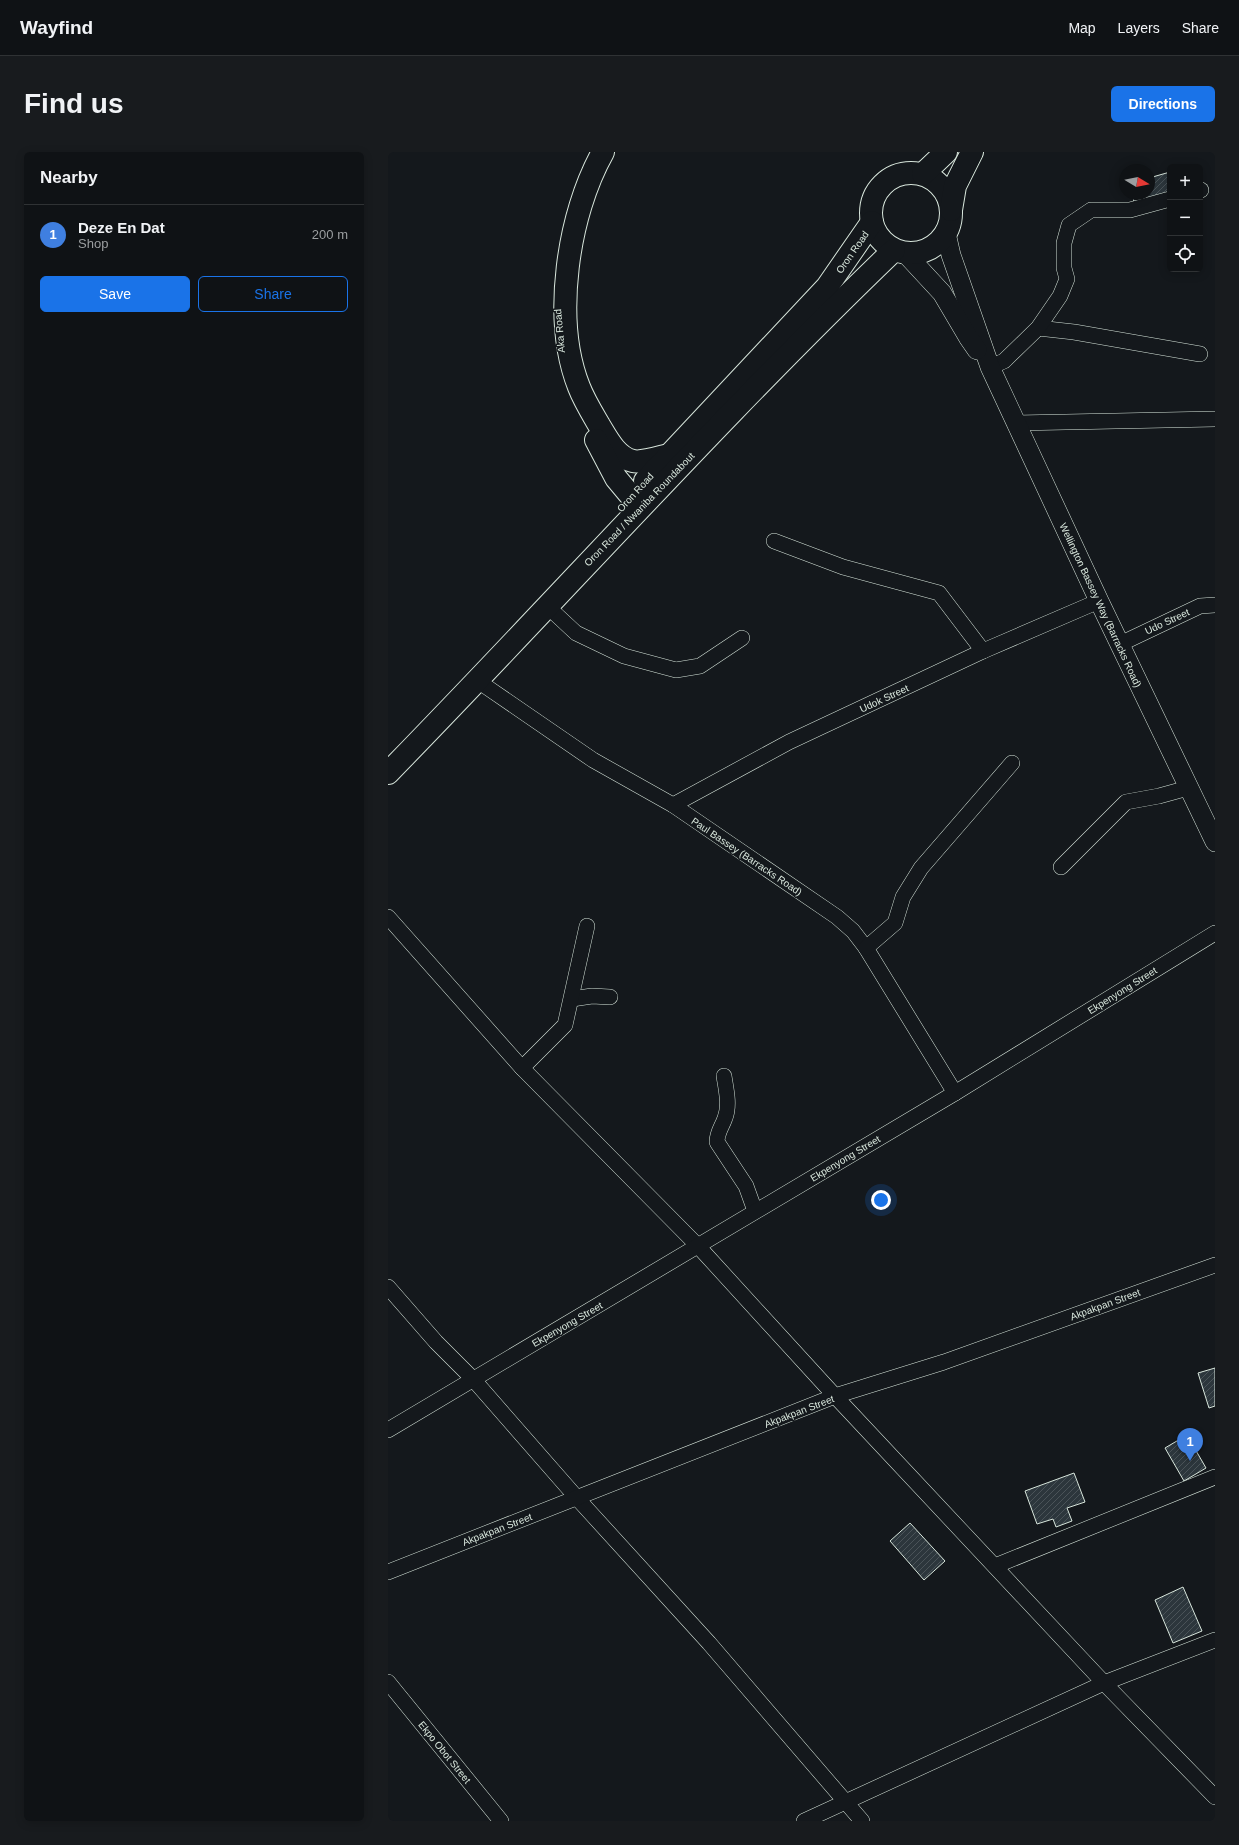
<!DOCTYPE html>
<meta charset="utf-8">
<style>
:root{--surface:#0f1215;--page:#181b1e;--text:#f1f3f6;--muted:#9b9ea0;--line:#2f3234;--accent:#1a73e8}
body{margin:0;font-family:Helvetica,sans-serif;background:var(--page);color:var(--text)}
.controls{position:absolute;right:12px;top:12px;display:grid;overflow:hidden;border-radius:6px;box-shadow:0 2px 10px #0003}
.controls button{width:36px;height:36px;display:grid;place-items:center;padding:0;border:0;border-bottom:1px solid var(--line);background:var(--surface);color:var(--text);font:20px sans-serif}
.compass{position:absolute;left:731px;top:12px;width:36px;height:36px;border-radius:50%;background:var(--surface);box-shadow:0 2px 10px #0003;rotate:100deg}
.you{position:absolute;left:493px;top:1048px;width:14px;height:14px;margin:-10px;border:3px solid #fff;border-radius:50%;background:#1a73e8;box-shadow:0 0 0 6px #1a73e833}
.badge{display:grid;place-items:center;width:26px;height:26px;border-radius:50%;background:var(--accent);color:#fff;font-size:13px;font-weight:700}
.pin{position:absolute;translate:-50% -33px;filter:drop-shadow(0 1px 2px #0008)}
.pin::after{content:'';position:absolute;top:21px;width:14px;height:12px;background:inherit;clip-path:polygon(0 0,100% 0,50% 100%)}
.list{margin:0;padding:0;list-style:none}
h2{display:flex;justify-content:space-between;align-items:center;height:52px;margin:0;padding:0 16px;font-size:17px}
h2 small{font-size:13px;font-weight:400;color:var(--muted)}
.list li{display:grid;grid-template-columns:26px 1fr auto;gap:12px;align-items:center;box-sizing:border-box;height:60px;padding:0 16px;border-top:1px solid var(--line)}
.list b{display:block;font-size:15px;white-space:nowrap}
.list p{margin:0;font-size:13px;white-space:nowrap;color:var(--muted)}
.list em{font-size:13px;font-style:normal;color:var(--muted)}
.actions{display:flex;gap:8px;padding:12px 16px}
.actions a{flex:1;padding:9px 0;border:1px solid var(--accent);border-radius:6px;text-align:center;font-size:14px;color:var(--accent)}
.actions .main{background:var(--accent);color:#fff}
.icon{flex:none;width:22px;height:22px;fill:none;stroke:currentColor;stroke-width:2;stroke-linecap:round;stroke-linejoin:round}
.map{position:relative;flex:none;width:827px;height:1669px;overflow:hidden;border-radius:6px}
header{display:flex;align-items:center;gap:24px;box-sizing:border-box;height:56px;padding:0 20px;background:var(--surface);border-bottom:1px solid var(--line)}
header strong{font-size:19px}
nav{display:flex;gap:22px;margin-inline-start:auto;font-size:14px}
.intro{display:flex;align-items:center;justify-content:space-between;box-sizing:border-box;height:96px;padding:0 24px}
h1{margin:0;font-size:28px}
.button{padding:10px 18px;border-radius:6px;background:var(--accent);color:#fff;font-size:14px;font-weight:700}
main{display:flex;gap:24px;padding:0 24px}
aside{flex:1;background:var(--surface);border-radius:6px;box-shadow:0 2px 10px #0003}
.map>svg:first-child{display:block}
.building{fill:url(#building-hatch);stroke:#d8e6dc}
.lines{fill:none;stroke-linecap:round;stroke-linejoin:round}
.minor-casing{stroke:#d8e6dc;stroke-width:16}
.major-casing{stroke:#d8e6dc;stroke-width:20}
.highway-casing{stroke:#d8e6dc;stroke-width:24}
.minor{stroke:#14181c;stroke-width:15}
.major{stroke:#14181c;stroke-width:19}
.highway{stroke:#14181c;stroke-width:22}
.labels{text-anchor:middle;stroke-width:3;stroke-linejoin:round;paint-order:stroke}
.street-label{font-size:10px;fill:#d8e6dc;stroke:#14181c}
</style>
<header>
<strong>Wayfind</strong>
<nav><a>Map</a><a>Layers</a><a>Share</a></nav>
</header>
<div class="intro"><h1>Find us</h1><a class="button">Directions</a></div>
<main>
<aside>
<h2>Nearby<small></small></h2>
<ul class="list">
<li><span class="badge" style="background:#3f7fe0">1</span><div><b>Deze En Dat</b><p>Shop</p></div><em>200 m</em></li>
</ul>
<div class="actions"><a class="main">Save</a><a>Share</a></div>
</aside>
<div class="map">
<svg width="827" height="1669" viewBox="0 0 827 1669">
<defs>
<pattern id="building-hatch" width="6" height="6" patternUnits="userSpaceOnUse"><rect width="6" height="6" fill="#2c363c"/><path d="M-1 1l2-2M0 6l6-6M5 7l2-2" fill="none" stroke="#4a5358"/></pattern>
</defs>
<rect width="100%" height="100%" fill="#14181c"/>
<g class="building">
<path d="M782,20V43L746,52L745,42H761V26Z"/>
<path d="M827,1216V1254L821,1256L810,1221Z"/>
<path d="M799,1283L818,1316L796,1329L777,1296Z"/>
<path d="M686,1321L697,1350L679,1356L684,1369L668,1375L665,1367L649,1372L637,1339Z"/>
<path d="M522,1371L557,1409L536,1428L502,1389Z"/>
<path d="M795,1435L814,1479L785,1491L767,1448Z"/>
</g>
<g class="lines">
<defs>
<g id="minor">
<path d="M812,38H813"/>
<path d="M650,176L686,180L812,202"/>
<path d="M602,215L616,209L650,176L672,144L679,127L676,116V91L681,73L703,58H742L782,47"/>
<path d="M627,271L827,267"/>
<path d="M386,389L455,415L551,441L595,499"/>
<path d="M159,454L188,481L236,504L288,518L312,514L354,486"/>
<path d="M732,492L812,454L827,453"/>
<path d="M90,529L205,608L285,653L449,765L465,779L478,796L567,941"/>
<path d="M285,653L401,590L595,499L711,449"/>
<path d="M673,715L738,650L771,644L800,636"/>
<path d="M0,765L134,916L310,1094L447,1244L716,1531L827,1645"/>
<path d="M478,796L507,771L515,745L533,716L624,611"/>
<path d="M184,847L204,844L222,845"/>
<path d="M134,916L177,873L199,774"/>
<path d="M336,924C338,937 342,953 337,966C334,975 329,980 329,990L358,1034L367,1059"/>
<path d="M0,1135L48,1190L85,1227L189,1346L321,1491L474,1669"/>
<path d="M0,1278L567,941L827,781"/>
<path d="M607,1414L827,1325"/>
<path d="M0,1420L447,1244L556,1210L827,1113"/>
<path d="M0,1530L113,1669"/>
<path d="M416,1669L716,1531L827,1488"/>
</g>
<g id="major">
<path d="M558,81L563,103L602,215L711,449L827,690"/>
<path d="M517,101L554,141L580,185L589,198"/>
</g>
<g id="highway">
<path d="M215,0C180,62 164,167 191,235C196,248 204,261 211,273C219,286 228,305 245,309C253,311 272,305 281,303"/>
<circle cx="523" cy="61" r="40"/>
<path d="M535,22L558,0"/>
<path d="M563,58L567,34L584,0"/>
<path d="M208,288L228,326L243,344"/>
<path d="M257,329L439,135L484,70"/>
<path d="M0,621C170,447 331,266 506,98"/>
</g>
</defs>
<use href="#minor" class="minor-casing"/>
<use href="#major" class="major-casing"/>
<use href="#highway" class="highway-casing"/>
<use href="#minor" class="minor"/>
<use href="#major" class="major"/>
<use href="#highway" class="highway"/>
</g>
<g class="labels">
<g class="street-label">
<text transform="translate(464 100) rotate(-55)" y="4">Oron Road</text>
<text transform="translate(171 179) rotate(-95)" y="4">Aka Road</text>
<text transform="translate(247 340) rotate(-48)" y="4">Oron Road</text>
<text transform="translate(251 357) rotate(-46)" y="4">Oron Road / Nwaniba Roundabout</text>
<text transform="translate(713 453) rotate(65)" y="4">Wellington Bassey Way (Barracks Road)</text>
<text transform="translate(779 469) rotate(-25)" y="4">Udo Street</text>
<text transform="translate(496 546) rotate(-25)" y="4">Udok Street</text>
<text transform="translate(359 704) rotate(34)" y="4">Paul Bassey (Barracks Road)</text>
<text transform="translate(734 838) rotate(-32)" y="4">Ekpenyong Street</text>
<text transform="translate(457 1006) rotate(-31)" y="4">Ekpenyong Street</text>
<text transform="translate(717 1152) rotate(-20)" y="4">Akpakpan Street</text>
<text transform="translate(179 1172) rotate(-30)" y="4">Ekpenyong Street</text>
<text transform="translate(411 1259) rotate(-21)" y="4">Akpakpan Street</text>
<text transform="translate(109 1377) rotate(-21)" y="4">Akpakpan Street</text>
<text transform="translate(57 1600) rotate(51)" y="4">Ekpo Obot Street</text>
</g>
</g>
</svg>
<div class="controls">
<button>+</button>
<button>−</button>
<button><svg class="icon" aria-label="locate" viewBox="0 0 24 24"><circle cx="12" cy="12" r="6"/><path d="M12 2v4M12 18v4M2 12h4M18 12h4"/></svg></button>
</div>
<svg class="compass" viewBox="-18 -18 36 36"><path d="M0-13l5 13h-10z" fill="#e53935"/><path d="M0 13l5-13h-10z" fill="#9b9ea0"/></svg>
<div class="you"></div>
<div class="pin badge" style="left:802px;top:1309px;background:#3f7fe0">1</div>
</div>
</main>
